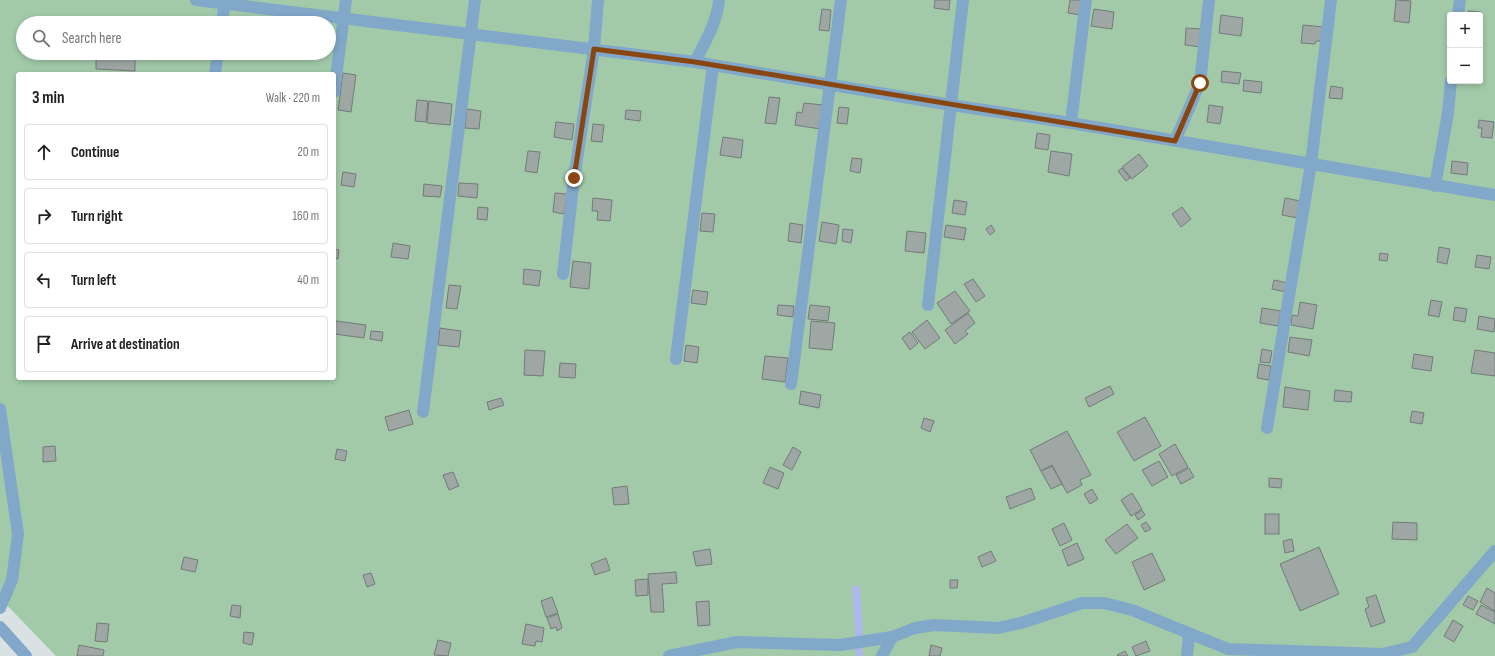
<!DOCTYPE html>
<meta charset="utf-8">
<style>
:root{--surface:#fff;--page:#f2f2f2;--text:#222;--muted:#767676;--line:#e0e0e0}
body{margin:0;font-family:"Sofia Sans Condensed",sans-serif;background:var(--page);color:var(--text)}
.controls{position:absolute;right:12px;top:12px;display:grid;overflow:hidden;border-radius:4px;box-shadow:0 2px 6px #0003}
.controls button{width:36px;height:36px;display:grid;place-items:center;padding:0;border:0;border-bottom:1px solid var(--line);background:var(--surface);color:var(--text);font:20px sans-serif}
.stop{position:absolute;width:12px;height:12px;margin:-9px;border:3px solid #884612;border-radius:50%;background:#fff}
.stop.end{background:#884612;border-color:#fff;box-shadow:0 1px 4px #0008}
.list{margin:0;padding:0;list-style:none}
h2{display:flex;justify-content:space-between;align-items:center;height:52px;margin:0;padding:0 16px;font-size:17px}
h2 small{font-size:13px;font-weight:400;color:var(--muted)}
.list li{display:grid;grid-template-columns:26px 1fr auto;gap:12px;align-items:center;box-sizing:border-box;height:56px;margin:0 8px 8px;padding:0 8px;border:1px solid var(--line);border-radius:4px}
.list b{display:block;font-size:15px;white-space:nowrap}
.list em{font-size:13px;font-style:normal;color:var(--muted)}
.icon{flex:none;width:22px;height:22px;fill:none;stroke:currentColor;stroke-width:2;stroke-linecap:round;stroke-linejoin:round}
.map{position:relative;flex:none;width:1495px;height:656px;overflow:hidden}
.search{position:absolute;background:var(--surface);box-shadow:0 2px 6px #0003;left:16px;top:16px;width:320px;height:44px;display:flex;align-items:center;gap:10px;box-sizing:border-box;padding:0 14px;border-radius:22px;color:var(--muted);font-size:15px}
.panel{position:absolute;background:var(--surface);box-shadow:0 2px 6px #0003;left:16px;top:72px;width:320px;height:308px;border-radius:4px}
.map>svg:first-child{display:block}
.green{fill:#a2caa9;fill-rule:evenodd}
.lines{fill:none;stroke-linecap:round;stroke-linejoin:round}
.stream{stroke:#aeb6f1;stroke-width:7}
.building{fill:#9fa7a5;stroke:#737b79}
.minor{stroke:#81a7c9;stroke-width:12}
.route{stroke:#884612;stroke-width:5}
</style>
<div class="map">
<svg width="1495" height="656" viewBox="0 0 1495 656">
<rect width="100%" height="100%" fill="#d9e1e3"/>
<path class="green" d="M0,0H1495V656H56L0,598ZM1450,15H1480V81H1450ZM23,23H329V53H23ZM18,74H334V378H18Z"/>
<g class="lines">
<path class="stream" d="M856,589L859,632V656"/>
</g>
<g class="building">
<path d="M935,0H950L949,10L934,8Z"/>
<path d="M1070,0H1082L1080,15L1068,13Z"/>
<path d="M1396,0L1411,1L1409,23L1394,21Z"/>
<path d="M822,9L831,10L829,31L819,30Z"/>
<path d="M1094,9L1114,12L1112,29L1091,26Z"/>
<path d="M1468,11L1481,12L1480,21V15H1468Z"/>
<path d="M1221,15L1243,18L1241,36L1219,33Z"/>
<path d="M1303,25L1324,27L1323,41H1316L1315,44L1301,43Z"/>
<path d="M1186,28L1202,29L1201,47L1185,45Z"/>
<path d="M96,53H135V71L96,69Z"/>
<path d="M1222,71L1241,73L1239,84L1221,82Z"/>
<path d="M343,73L356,75L351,112L338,110Z"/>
<path d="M1244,80L1262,82L1261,93L1243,91Z"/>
<path d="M1331,86L1343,88L1342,99L1329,98Z"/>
<path d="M769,97L780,98L776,124L765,123Z"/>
<path d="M417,100L428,101L426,122L415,121Z"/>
<path d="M429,101L452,104L450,125L427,123Z"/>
<path d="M804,103L823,105L820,129L795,125L797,112L802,113Z"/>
<path d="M1209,105L1223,107L1220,124L1207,122Z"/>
<path d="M839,107L849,108L847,124L837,123Z"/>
<path d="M467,109L481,111L479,129L465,128Z"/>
<path d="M626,110L641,111L640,121L625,119Z"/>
<path d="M1479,120L1494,122L1492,138L1481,137L1482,128H1478Z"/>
<path d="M556,122L574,124L572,140L554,137Z"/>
<path d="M593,124L604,125L602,142L591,141Z"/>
<path d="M1037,133L1050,135L1048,150L1035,148Z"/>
<path d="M723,137L743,140L741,158L720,155Z"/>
<path d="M528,151L540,152L537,173L525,171Z"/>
<path d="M1051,151L1072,154L1069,176L1048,172Z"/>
<path d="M1139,154L1148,166L1132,179L1122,167Z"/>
<path d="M852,158L862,159L860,173L850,171Z"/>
<path d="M1452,161L1468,163L1467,175L1451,173Z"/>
<path d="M1122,168L1130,178L1126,181L1118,171Z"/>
<path d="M343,172L356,174L354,187L341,185Z"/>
<path d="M459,183L478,184L477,198L458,196Z"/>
<path d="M424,184L442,186L440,197L423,196Z"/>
<path d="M555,193L567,194L564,214L553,212Z"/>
<path d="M593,198L612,200L610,221L597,220L598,211H592Z"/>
<path d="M1285,198L1301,201L1298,218L1282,215Z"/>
<path d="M954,200L967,202L965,215L952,213Z"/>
<path d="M478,207L488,208L487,220L477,219Z"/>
<path d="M1182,207L1191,219L1181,227L1172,214Z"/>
<path d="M702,213L715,214L713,232L700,231Z"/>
<path d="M822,222L839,225L836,244L819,241Z"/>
<path d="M790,223L803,225L801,243L788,241Z"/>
<path d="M946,225L966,228L964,240L944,237Z"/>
<path d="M991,225L995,231L990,235L986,229Z"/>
<path d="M843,229L853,230L851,243L842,241Z"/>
<path d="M907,231L926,233L924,253L905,251Z"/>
<path d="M393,243L410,246L408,259L391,257Z"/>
<path d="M1439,247L1450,249L1447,264L1437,262Z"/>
<path d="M334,249L339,250L338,259L334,258Z"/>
<path d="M1380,253L1388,254L1387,261L1379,260Z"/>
<path d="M1477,255L1491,257L1489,269L1475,267Z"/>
<path d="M573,261L591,263L589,289L570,287Z"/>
<path d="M524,269L541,271L539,286L523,284Z"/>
<path d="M973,279L985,296L976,302L964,284Z"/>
<path d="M1274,280L1288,283L1286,292L1272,289Z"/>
<path d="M449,285L461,286L457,309L446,308Z"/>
<path d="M693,290L708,292L706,305L691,303Z"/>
<path d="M955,291L970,311L951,324L937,303Z"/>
<path d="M1431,300L1442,302L1439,317L1428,315Z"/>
<path d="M1300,302L1317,305L1313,329L1291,325L1292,315L1298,316Z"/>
<path d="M778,305L794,306L793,317L777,315Z"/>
<path d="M810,305L830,307L828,321L808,319Z"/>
<path d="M1455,307L1467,309L1465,322L1453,320Z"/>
<path d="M1262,308L1281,311L1278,326L1260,323Z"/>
<path d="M968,313L975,323L965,331L968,334L955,344L945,330Z"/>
<path d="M1479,316L1495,319L1494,332L1477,329Z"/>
<path d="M927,320L940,338L925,349L912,332Z"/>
<path d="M336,321L366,325L364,338L334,334Z"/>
<path d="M811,321L835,323L832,350L809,348Z"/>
<path d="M440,328L461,331L459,347L438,345Z"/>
<path d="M371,331L383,332L382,341L370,339Z"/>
<path d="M910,332L918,343L910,350L902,338Z"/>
<path d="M1290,337L1312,340L1309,356L1288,352Z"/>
<path d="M686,345L699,347L697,363L684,361Z"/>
<path d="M1262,349L1272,351L1270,363L1260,362Z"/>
<path d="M525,350L545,351L543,376L524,375Z"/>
<path d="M1475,350L1495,353V376L1471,373Z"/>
<path d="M1414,354L1433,357L1431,371L1412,368Z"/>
<path d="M765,356L788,358L785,382L762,379Z"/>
<path d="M560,363L576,364L575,378L559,377Z"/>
<path d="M1259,364L1271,366L1269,380L1257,378Z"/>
<path d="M1110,386L1114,394L1089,407L1085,398Z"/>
<path d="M1285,387L1310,391L1308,410L1283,407Z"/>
<path d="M1335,390L1352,392L1351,402L1334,401Z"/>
<path d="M801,391L821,395L819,408L799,404Z"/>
<path d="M501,398L504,405L489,410L487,402Z"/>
<path d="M409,410L413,424L389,431L385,417Z"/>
<path d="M1412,411L1424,413L1422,424L1410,422Z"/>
<path d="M1145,417L1161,446L1134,461L1117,432Z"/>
<path d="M924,418L934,421L930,432L921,428Z"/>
<path d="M1067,431L1091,475L1080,480L1082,485L1067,493L1052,465L1041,471L1030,450Z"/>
<path d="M1175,444L1188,467L1172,476L1159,454Z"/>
<path d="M55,446L56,461L43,462V447Z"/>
<path d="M793,447L801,452L792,470L783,465Z"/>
<path d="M337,449L347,451L345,461L335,459Z"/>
<path d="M1159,461L1168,477L1152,486L1142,470Z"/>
<path d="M1052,466L1062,484L1051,489L1041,471Z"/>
<path d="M770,467L784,473L778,489L763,483Z"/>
<path d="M1189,468L1194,477L1181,484L1176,475Z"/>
<path d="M453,472L459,486L449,490L443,475Z"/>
<path d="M1269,478L1282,479L1281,488L1269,487Z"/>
<path d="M627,486L629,504L614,505L612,488Z"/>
<path d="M1031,488L1035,499L1010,509L1006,497Z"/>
<path d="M1092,489L1098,499L1090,504L1084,494Z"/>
<path d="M1132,493L1142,509L1131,516L1121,500Z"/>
<path d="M1142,510L1145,515L1138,520L1135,515Z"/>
<rect x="1265" y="514" width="14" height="20"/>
<path d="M1146,522L1151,529L1145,532L1141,525Z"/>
<path d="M1393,522L1417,523V540L1392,539Z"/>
<path d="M1064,523L1072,540L1060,546L1052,529Z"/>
<path d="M1127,524L1138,538L1116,554L1105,540Z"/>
<path d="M1292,539L1294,551L1285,553L1283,541Z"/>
<path d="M1077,543L1084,559L1068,566L1062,550Z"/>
<path d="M1319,547L1339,594L1300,611L1280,564Z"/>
<path d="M710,549L712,564L696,566L693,552Z"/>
<path d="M991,551L996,561L982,567L978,557Z"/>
<path d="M1152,553L1165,580L1144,590L1132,562Z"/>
<path d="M184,557L198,560L195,572L181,569Z"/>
<path d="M606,558L610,570L595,575L591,564Z"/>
<path d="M676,572L677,583L662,584L664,612H651L648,574Z"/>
<path d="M371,573L375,584L367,587L363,575Z"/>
<path d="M648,579V595L636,596L635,580Z"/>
<path d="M950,580H958L957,588H950Z"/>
<path d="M1487,588L1495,593V611L1480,602Z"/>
<path d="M1376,595L1385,622L1371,627L1365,609L1369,607L1366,598Z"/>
<path d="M1468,596L1478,601L1473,610L1463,605Z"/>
<path d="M552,597L558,613L546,617L541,601Z"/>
<path d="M709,601L710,625L698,626L696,602Z"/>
<path d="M232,605L241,606L240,618L230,616Z"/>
<path d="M1481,605L1495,612V624L1476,614Z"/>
<path d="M558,614L562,628L557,631L556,627L551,629L547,618Z"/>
<path d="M1453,620L1463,626L1454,642L1444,636Z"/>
<path d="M97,623L109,624L107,642L95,641Z"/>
<path d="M526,624L544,628L542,642L536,641L535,646L522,644Z"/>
<path d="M244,632L254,633L252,645L243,643Z"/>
<path d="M438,640L451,643L448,656L434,655Z"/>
<path d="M1146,641L1150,651L1136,656L1132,647Z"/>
<path d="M79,645L104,650L103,656H77Z"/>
<path d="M931,645L942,648L940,656H929Z"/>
<path d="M1125,651L1128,656H1118L1117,655Z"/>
</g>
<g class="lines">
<g class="minor">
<path d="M196,0L695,62L951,105L1071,123L1495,195"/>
<path d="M1458,15L1460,0"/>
<path d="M222,23L225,0"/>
<path d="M695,62C705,42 717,23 719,0"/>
<path d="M215,74L218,53"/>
<path d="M334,92L346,0"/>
<path d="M1071,123L1086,0"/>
<path d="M1175,141L1200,83L1209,0"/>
<path d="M1435,186L1448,113L1451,81"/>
<path d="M563,274L574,178L594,49L598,0"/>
<path d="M928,305L963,0"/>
<path d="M676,359L713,65"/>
<path d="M791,384L841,0"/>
<path d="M0,409L18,534L12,580L0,608"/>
<path d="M423,412L475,0"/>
<path d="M1267,428L1311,164L1331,0"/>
<path d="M0,627L26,656"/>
<path d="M669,656L737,642L840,645L892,637L915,628L934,625L998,628L1021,623L1082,603H1104L1132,610L1228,649L1382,654L1412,647L1495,551"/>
<path d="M882,656L892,637"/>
<path d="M1187,656L1189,634"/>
</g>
</g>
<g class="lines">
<path class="route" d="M574,178L594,49L695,62L1175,141L1200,83"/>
</g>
</svg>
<div class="controls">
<button>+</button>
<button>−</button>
</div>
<div class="stop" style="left:1200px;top:83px"></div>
<div class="stop end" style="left:574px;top:178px"></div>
<div class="search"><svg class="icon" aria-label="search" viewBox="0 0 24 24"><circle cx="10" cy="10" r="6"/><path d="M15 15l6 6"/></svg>Search here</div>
<section class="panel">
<h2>3 min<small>Walk · 220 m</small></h2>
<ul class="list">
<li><svg class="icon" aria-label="ahead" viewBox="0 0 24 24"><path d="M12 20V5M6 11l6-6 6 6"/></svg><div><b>Continue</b></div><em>20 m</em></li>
<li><svg class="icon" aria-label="right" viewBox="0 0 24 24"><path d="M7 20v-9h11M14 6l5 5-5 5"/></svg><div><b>Turn right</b></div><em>160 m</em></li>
<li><svg class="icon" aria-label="left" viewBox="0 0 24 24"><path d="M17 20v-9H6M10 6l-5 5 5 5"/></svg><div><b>Turn left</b></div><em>40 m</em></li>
<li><svg class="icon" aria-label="arrive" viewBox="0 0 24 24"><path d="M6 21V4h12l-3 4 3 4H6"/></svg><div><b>Arrive at destination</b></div></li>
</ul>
</section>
</div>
